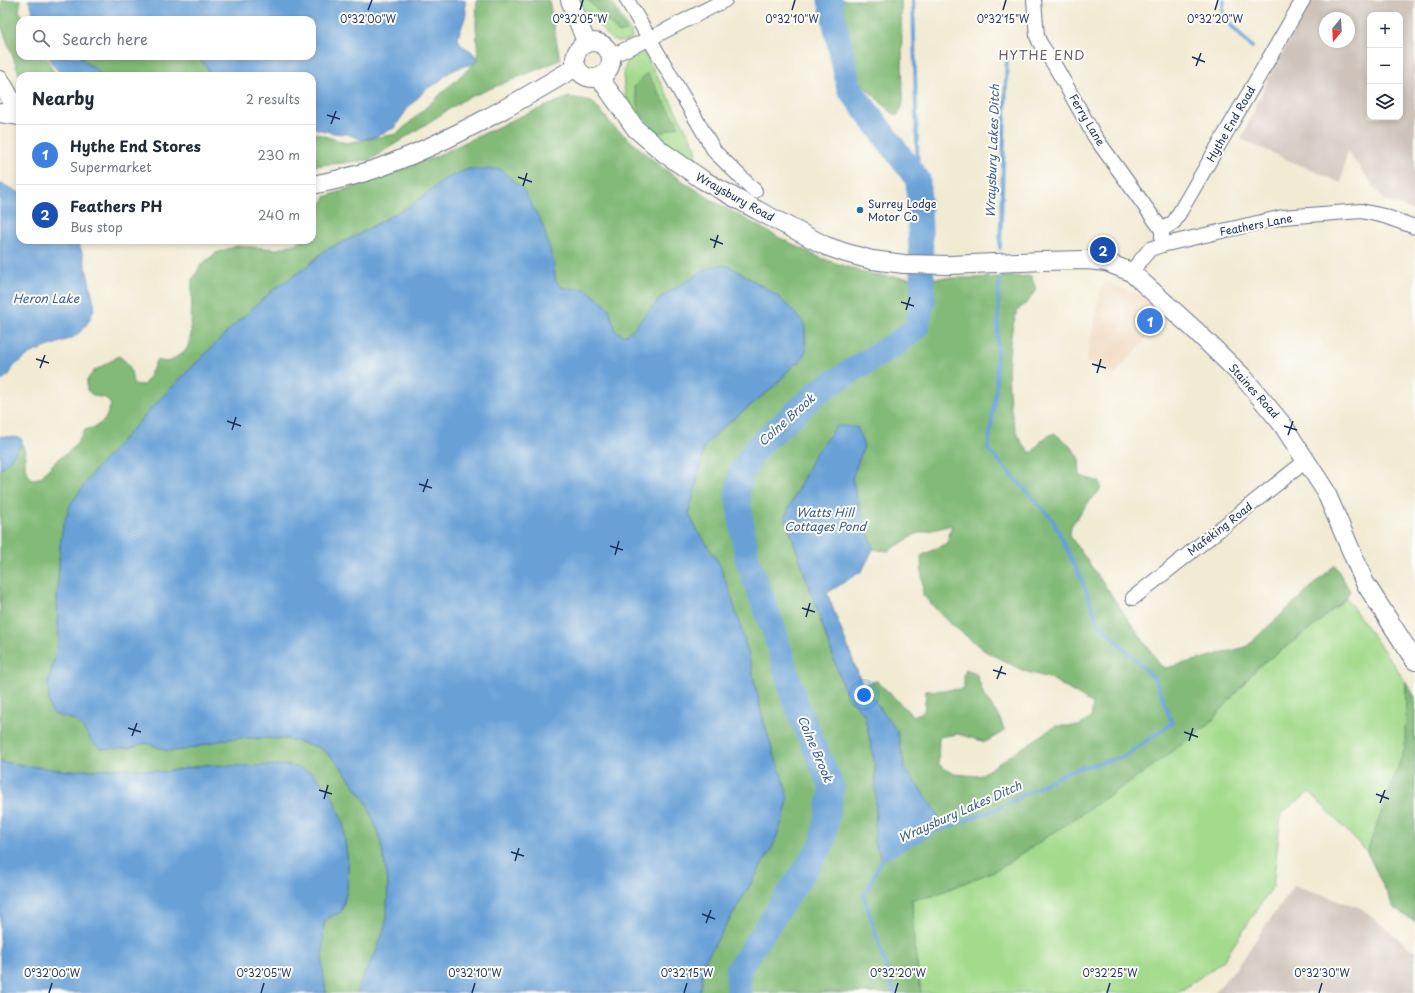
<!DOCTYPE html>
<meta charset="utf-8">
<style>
:root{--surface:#fff;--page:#f6f6f7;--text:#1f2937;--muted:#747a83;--line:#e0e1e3;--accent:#1f6fb2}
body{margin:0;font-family:"Playpen Sans",sans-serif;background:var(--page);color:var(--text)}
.controls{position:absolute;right:12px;top:12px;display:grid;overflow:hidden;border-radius:8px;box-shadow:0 2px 6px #0003}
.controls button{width:36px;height:36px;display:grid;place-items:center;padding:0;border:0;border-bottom:1px solid var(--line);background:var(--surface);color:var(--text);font:20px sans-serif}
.compass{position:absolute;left:1319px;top:12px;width:36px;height:36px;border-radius:50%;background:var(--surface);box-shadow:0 2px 6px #0003;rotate:198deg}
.you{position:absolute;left:864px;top:695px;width:14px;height:14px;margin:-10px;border:3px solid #fff;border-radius:50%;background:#1a73e8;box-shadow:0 0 0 6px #1a73e833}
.badge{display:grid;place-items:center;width:26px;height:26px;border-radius:50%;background:var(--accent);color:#fff;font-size:13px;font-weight:700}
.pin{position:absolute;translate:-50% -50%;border:2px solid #fff;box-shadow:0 1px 4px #0006}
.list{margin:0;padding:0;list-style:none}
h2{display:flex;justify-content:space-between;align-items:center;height:52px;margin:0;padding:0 16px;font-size:17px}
h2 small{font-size:13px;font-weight:400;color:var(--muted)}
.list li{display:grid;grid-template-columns:26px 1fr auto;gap:12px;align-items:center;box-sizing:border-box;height:60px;padding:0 16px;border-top:1px solid var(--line)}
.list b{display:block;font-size:15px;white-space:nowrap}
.list p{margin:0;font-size:13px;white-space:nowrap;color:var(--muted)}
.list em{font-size:13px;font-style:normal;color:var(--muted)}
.icon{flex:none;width:22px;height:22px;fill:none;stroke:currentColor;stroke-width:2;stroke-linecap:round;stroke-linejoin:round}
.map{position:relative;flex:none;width:1415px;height:993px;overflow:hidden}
.search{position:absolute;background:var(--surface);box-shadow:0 2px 6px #0003;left:16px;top:16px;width:300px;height:44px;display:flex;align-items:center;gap:10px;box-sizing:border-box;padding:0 14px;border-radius:12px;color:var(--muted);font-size:15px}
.panel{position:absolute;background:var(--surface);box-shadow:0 2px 6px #0003;left:16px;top:72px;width:300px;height:172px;border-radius:12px}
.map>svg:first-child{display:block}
.built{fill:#f0d6bc}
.industrial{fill:#cec2b9;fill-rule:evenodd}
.green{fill:#a3da8b;stroke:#5f8474}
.forest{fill:#82ba77;stroke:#4e746a;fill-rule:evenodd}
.water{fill:#69a1d7;stroke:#42689a}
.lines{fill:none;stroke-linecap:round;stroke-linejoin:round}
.stream{stroke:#69a1d7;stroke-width:4}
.river{stroke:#69a1d7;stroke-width:25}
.minor-casing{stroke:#667187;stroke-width:16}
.major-casing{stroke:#667187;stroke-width:20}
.minor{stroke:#fff;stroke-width:14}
.major{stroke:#fff;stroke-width:18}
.ticks{fill:none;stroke:#1b2f5e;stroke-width:1.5}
.poi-dot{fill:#1f6fb2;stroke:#fdfcf7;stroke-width:1.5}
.labels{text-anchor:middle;stroke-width:4;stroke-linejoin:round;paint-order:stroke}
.street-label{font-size:11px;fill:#1b2f5e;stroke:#fdfcf7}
.poi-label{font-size:11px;fill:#1b2f5e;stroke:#fdfcf7;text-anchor:start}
.water-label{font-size:12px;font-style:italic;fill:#3a5d8e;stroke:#fdfcf7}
.quarter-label{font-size:13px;letter-spacing:1px;fill:#635e6b;stroke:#fdfcf7}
.ticks-label{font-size:10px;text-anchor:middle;fill:#1b2f5e;stroke:#fdfcf7;stroke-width:4;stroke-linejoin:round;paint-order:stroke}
</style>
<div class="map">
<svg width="1415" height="993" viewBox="0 0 1415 993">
<rect width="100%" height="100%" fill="#fdfcf7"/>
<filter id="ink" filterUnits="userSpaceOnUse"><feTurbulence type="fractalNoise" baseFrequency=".025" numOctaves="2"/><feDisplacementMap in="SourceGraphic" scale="8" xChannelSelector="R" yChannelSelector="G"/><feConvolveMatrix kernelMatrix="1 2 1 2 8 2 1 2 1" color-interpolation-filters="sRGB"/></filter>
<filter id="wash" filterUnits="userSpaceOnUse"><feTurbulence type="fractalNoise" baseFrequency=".012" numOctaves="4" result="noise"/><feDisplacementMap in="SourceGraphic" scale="16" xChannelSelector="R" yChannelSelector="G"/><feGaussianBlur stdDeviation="0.9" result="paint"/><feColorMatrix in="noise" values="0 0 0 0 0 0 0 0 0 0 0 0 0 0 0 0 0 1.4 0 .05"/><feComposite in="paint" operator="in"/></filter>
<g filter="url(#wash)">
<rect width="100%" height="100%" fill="#f2ebd4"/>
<path class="built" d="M1107,283L1142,295L1163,320L1114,375L1086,362L1101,288Z"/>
<g class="industrial">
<path d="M1312,0H1415V211L1384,200L1347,151L1341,183L1241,139L1272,71ZM1370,15H1400V117H1370ZM1325,18H1349V42H1325Z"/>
<path d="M1294,885L1361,908L1415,952V993H1214L1237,967Z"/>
</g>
<g class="green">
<path d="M577,0H611L631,33L632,38C626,43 620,42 612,40Z"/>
<path d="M641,47L696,148L697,168L647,131L625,95L623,74L629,56Z"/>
<path d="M1346,598L1406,682L1405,748L1367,852L1310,792L1281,813L1273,886L1223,961L1178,993H921L914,944L912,899L933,896L1208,725L1258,667L1318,623Z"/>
</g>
<g class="forest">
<path d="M2,0H21L19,11L25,20H20V56H45L56,76H20L0,22Z"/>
<path d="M477,0H549L560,60L465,99L370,160L312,166V132L346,143L397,134L478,60L476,25Z"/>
<path d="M588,0H608L627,31L619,33Z"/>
<path d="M833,0H901L903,101L902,107L898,115H895L890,111C877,98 860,85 850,69C838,48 836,23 833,0Z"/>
<path d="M80,56H197L207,67L210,76H102L94,67L87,64Z"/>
<path d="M647,73L679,126L660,133L640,113L634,87Z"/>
<path d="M569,97L592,101L613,126L664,169L715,202L776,236L821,258L871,275L909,278H973L1031,276L1036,289C1033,293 1031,298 1028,302C1024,306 1019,307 1017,312C1005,340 1002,437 1032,453L1043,439L1054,433L1071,446L1079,459L1080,476L1100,482L1101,489L1088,503L1071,526L1070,536L1161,666L1166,668L1246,647L1335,565L1350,591L1346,598L1318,623L1258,667L1208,725L1143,773L999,869L932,896L912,899L914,944L921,993H699L705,961L773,846L772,749L762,715L748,652L719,563L696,528L689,515V512L696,486L704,447L723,427L774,387L794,364L800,361L806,350C804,342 806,331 804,324C802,319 780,298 775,294L731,267L723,265L662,296L631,331L624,336L615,330L609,308L586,289L562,288L555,279L554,265L445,179L412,205L394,214L354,237L325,250L308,266L274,289L234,325L160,399L63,527L60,546L57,601L59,639L48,684L52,712L54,714L74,720L81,726L94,744L128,748L146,743L168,751L184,750L226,739L251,738L287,739L318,747L329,755L341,767L367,803L380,839L388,880L387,915L385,926L377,950L359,986L358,993H326L322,965L324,922L328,918L342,911L347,889L348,864L343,824L335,802L328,789L240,766L205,765L164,772L128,768L67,771L0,762V470L9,461L22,444L25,452V468L31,479L40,478L54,463L73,448L85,430L95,427L105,420L111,405L106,398L94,396L87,390V380L94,371L119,356C131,365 131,370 133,384L144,385L153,369L156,360L166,362L171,361L187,349L191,335L192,280L201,265L216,253L237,246L277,249L298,243L300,240H312V224L325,197L432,158L519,117ZM864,446L852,478L857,499L873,549L888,551L916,534L952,525L947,543L921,556L923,595L945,619L985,651L1024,671L1052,679L1093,704L1091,718L1079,726H1056L979,776L953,774L938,764L939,737L958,734L985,742L1005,731L998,715L984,696L977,675L966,669L964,675V689L926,691L924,712L913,716L877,681L862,684L897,731L905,769L933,807L934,832L882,859L874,842L876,812L875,766L865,716L844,689L785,516Z"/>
<path d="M1406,682L1415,697V922L1394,908L1367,852L1405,748Z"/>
</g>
<g class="water">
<path d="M28,0H465L466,15L459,34L458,39L461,45L471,51L478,59L475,63L461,67L450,72L436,84L427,88L408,108L394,128L372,138L361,139L347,134L334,133L316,129L312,125V76H210L207,67L197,56H312V20H33L32,7Z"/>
<path d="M48,56H80L87,64L94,67L102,76H62L51,62Z"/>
<path d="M468,169H500L523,189L543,226L554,264L555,279L562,288L586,289L609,308L615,330L624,336L631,331L662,296L710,267L723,265L731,267L775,294C780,298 802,319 804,324C806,331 804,342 806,350L800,362L794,364L774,387L723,427L704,447L696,486L689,512V515L696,528L719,563L730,592L748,652L762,715L772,749L785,784L788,800L784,817L773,846L705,961L699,993H358V986L377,950L385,926L387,915L388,880L380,839L367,803L341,767L329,755L318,747L287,739L251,738L226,739L184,750L168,751L146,743L128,748L102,749L94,744L81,726L74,720L54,714L52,712L49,704L48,684L59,639L57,601L60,546L63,527L70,505L94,471L160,399L234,325L274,289L308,266L325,250L354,237L394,214L412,205L445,179Z"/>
<path d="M0,183L20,193V240H77L83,255L94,303V308L89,321L82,330L74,337L31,353L14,366L9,375L0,381Z"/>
<path d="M837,426L857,427L864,446L852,478L857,499L873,549L862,571L827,593L862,684L897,731L905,769L933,807L938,816L934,832L882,859L874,842L876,812L875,766L865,716L844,689L785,516L814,455Z"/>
<path d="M0,436L21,438L22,441V444L9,461L0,470Z"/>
<path d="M0,762L67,771L128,768L164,772L205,765L240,766L282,765L297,767L313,773L328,789L335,802L343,823L348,864L347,889L341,912L328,918L324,922L322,965L326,993H0Z"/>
</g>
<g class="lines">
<g class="stream">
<path d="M913,0L918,180"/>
<path d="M1224,0L1222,16L1252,47"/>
<path d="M1000,248L1007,54"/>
<path d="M894,993L864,896L882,859L934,832L999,808L1069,771L1125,756L1172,723L1156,680L1098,623L1081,578L1052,519L988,449L996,389L999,280"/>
</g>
<path class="river" d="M739,993L738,970L822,844L832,788L796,704L774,631L747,559L737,493L741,474L756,448L819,391L897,343L916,328L923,300L918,180L849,88L830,0"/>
</g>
</g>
<g filter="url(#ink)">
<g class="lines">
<defs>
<g id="minor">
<path d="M627,0L715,152L755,191"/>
<path d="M1034,0L1037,36L1040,43L1055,66L1095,137L1162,230"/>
<path d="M611,56L649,39L725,0"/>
<path d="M1162,245V230L1174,222L1303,0"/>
<path d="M1131,272L1150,249L1162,245L1283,217L1361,211L1384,216L1415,227"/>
<path d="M1133,598L1307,460"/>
</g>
<g id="major">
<path d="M570,0L586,42"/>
<circle cx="593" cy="60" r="18"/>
<path d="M599,77L636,129L664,153L703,180L757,210L826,246L846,253L872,260L904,264L950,265L1043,261L1088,260L1106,262L1131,272L1196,331L1244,378L1282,424L1325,490L1365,583L1415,661"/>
<path d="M0,80L20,115"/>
<path d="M0,113L20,116"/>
<path d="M312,185C338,180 364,174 389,164C454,139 516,103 576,67"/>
</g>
</defs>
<use href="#minor" class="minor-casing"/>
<use href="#major" class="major-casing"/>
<use href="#minor" class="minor"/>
<use href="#major" class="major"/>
</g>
</g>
<path class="ticks" d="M368,10L372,0M580,10L583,0M792,10L795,0M1003,10L1006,0M1215,10L1218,0M1192,57L1205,62M1196,66L1201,53M327,115L340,119M331,124L336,111M518,177L532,182M523,186L527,173M710,239L723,244M714,248L718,235M901,302L914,306M906,310L910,297M36,359L49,363M1092,364L1106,368M40,368L45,355M1097,373L1101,359M227,421L241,426M1284,426L1297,430M232,430L236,417M1288,435L1293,421M419,484L432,488M423,492L428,479M610,546L623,550M615,555L619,541M802,608L815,612M806,617L810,603M993,670L1006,674M997,679L1002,666M128,728L141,732M1184,732L1198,737M132,736L137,723M1189,741L1193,728M319,790L332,794M1376,794L1389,799M324,799L328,785M1380,803L1385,790M511,852L524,856M515,861L519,848M702,914L715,919M706,923L711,910M49,993L52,983M261,993L264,983M472,993L475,983M684,993L687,983M895,993L898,983M1107,993L1110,983M1319,993L1322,983"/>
<circle class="poi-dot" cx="860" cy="210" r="4"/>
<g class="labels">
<g class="street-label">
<text transform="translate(1087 120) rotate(59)" y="4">Ferry Lane</text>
<text transform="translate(1231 124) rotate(-60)" y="4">Hythe End Road</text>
<text transform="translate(735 197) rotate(29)" y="4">Wraysbury Road</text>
<text transform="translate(1256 225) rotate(-11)" y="4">Feathers Lane</text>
<text transform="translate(1254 391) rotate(48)" y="4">Staines Road</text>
<text transform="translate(1220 529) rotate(-38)" y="4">Mafeking Road</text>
</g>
<g class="poi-label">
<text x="868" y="208">Surrey Lodge<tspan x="868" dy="13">Motor Co</tspan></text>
</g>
<g class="water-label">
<text transform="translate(993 151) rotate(-88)" y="4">Wraysbury Lakes Ditch</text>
<text x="46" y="303">Heron Lake</text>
<text transform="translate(787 420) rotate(-42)" y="4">Colne Brook</text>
<text x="825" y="517">Watts Hill<tspan x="825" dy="14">Cottages Pond</tspan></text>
<text transform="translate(815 749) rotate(67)" y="4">Colne Brook</text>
<text transform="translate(960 812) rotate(-24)" y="4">Wraysbury Lakes Ditch</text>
</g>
<g class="quarter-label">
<text x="1042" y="60">HYTHE END</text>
</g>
</g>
<g class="ticks-label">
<text x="368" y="23">0°32'00"W</text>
<text x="580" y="23">0°32'05"W</text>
<text x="792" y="23">0°32'10"W</text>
<text x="1003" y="23">0°32'15"W</text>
<text x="1215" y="23">0°32'20"W</text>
<text x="52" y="977">0°32'00"W</text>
<text x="264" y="977">0°32'05"W</text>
<text x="475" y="977">0°32'10"W</text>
<text x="687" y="977">0°32'15"W</text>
<text x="898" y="977">0°32'20"W</text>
<text x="1110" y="977">0°32'25"W</text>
<text x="1322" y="977">0°32'30"W</text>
</g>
</svg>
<div class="controls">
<button>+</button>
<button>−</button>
<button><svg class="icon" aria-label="layers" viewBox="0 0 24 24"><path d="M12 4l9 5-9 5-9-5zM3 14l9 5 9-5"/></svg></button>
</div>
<svg class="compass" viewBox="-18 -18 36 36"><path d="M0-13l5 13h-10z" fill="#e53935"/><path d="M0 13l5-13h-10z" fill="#747a83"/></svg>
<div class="you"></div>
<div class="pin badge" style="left:1150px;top:321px;background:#3f7fe0">1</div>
<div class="pin badge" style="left:1103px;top:250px;background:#1a4fb4">2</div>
<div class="search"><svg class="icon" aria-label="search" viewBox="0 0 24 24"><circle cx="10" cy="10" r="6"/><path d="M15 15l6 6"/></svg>Search here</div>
<section class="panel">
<h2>Nearby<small>2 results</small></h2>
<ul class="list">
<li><span class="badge" style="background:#3f7fe0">1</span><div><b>Hythe End Stores</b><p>Supermarket</p></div><em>230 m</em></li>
<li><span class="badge" style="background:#1a4fb4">2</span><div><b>Feathers PH</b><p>Bus stop</p></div><em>240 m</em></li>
</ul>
</section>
</div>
